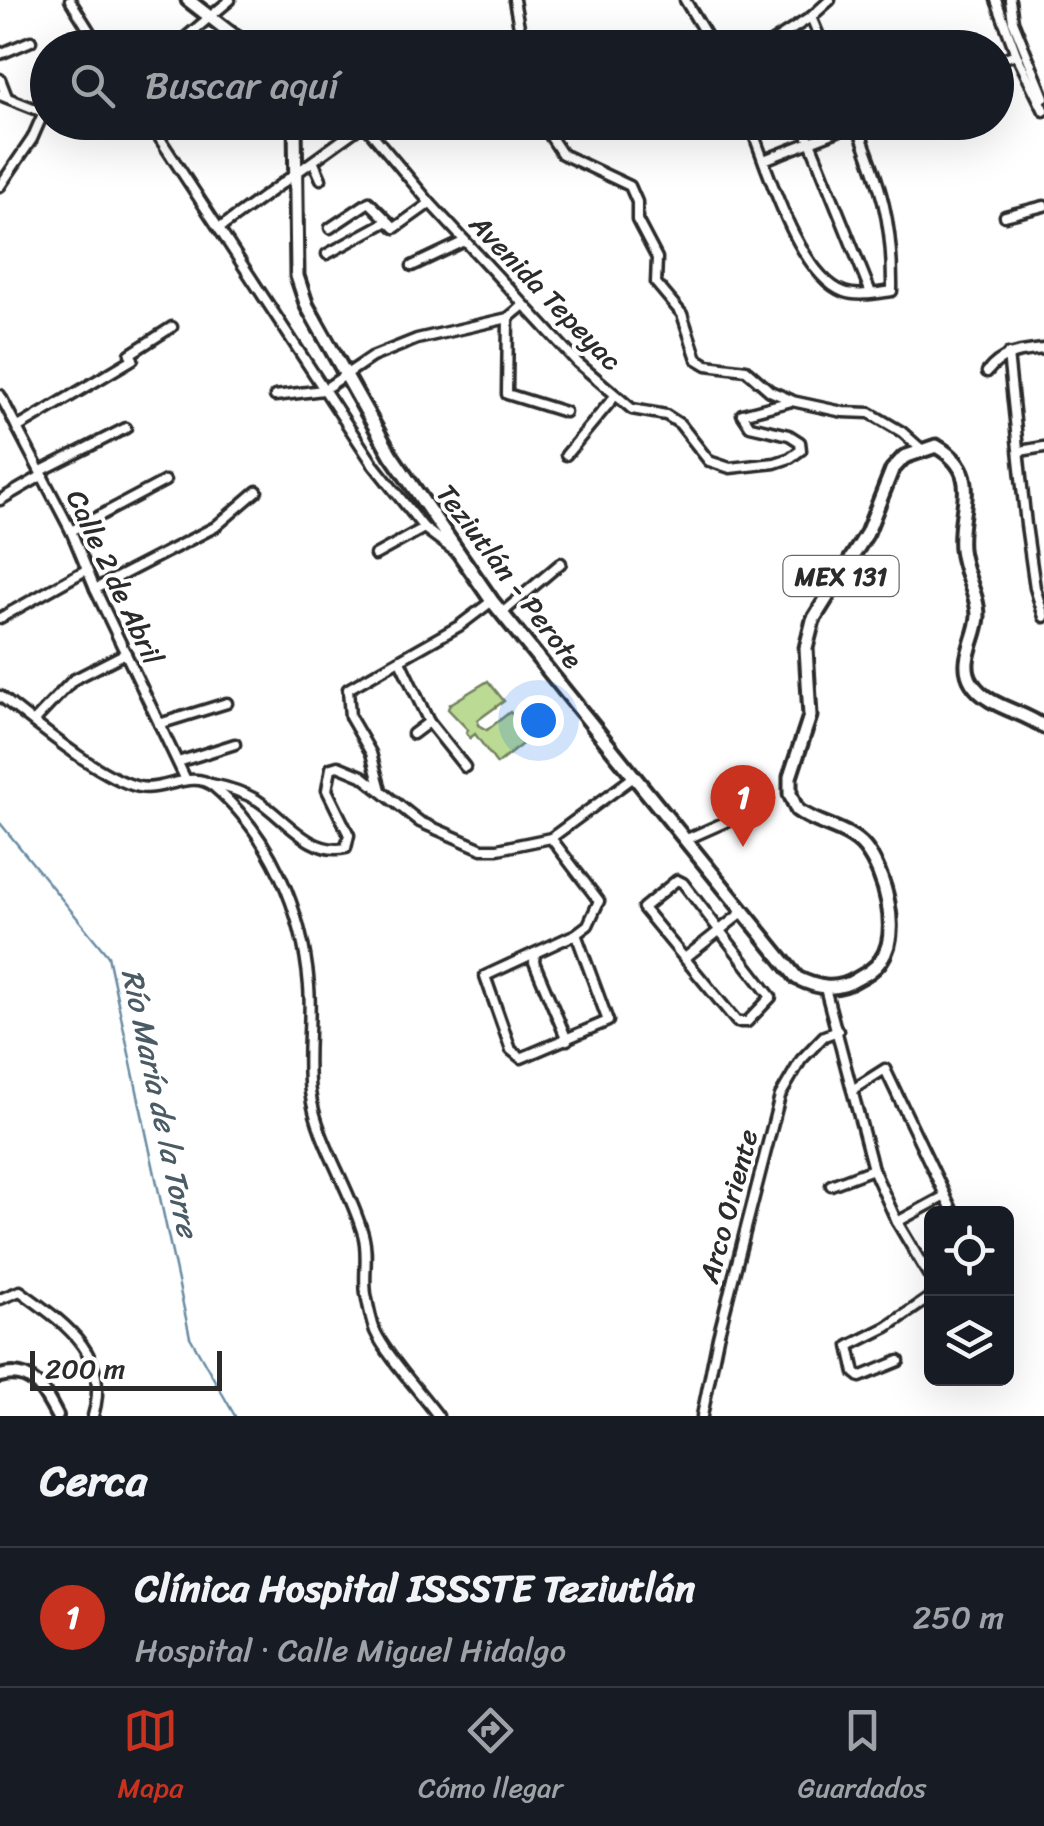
<!DOCTYPE html>
<html lang="es">
<meta charset="utf-8">
<style>
:root{--surface:#171b24;--page:#242831;--text:#f1f3f6;--muted:#9ea1a6;--line:#363941;--accent:#c8321e}
body{margin:0;font-family:Sriracha,sans-serif;background:var(--page);color:var(--text)}
.controls{position:absolute;right:30px;bottom:30px;display:grid;overflow:hidden;border-radius:15px;box-shadow:0 10px 40px #0002}
.controls button{width:90px;height:90px;display:grid;place-items:center;padding:0;border:0;border-bottom:2px solid var(--line);background:var(--surface);color:var(--text);font:50px sans-serif}
.scale{position:absolute;left:30px;bottom:25px;width:192px;box-sizing:border-box;padding-left:10px;border:5px solid #2b2b2b;border-top:0;font-size:28px;line-height:35px;white-space:nowrap;color:#2b2b2b;-webkit-text-stroke:8px #fff;paint-order:stroke}
.you{position:absolute;left:538px;top:720px;width:35px;height:35px;margin:-25px;border:8px solid #fff;border-radius:50%;background:#1a73e8;box-shadow:0 0 0 15px #1a73e833}
.badge{display:grid;place-items:center;width:65px;height:65px;border-radius:50%;background:var(--accent);color:#fff;font-size:32px;font-weight:700}
.pin{position:absolute;translate:-50% -82px;filter:drop-shadow(0 2px 5px #0008)}
.pin::after{content:'';position:absolute;top:52px;width:35px;height:30px;background:inherit;clip-path:polygon(0 0,100% 0,50% 100%)}
.list{margin:0;padding:0;list-style:none}
h2{display:flex;justify-content:space-between;align-items:center;height:130px;margin:0;padding:0 40px;font-size:42px}
h2 small{font-size:32px;font-weight:400;color:var(--muted)}
.list li{display:grid;grid-template-columns:65px 1fr auto;gap:30px;align-items:center;box-sizing:border-box;height:140px;padding:0 40px;border-top:2px solid var(--line)}
.list b{display:block;font-size:38px;white-space:nowrap}
.list p{margin:0;font-size:32px;white-space:nowrap;color:var(--muted)}
.list em{font-size:32px;font-style:normal;color:var(--muted)}
.icon{flex:none;width:55px;height:55px;fill:none;stroke:currentColor;stroke-width:2;stroke-linecap:round;stroke-linejoin:round}
.map{position:relative;flex:none;width:1044px;height:1416px;overflow:hidden}
.search{position:absolute;background:var(--surface);box-shadow:0 10px 40px #0002;left:30px;right:30px;top:30px;height:110px;display:flex;align-items:center;gap:25px;box-sizing:border-box;padding:0 35px;border-radius:55px;color:var(--muted);font-size:38px}
.sheet{height:270px;background:var(--surface)}
nav{display:flex;justify-content:space-around;align-items:center;box-sizing:border-box;height:140px;border-top:2px solid var(--line);background:var(--surface);font-size:28px;color:var(--muted)}
nav a{display:grid;justify-items:center;gap:5px}
nav .on{color:var(--accent)}
.map>svg:first-child{display:block}
.green{fill:#bbda93;stroke:#73825f;stroke-width:2.5}
.lines{fill:none;stroke-linecap:round;stroke-linejoin:round}
.stream{stroke:#688ba2;stroke-width:2.5}
.minor-casing{stroke:#2b2b2b;stroke-width:15}
.secondary-casing{stroke:#2b2b2b;stroke-width:18}
.primary-casing{stroke:#2b2b2b;stroke-width:19}
.minor{stroke:#fff;stroke-width:8}
.secondary{stroke:#fff;stroke-width:10}
.primary{stroke:#fff;stroke-width:11}
.labels{text-anchor:middle;stroke-width:8;stroke-linejoin:round;paint-order:stroke}
.shield{fill:#fff;stroke:#6b6b6b;stroke-width:2.5}
.shield-label{font-size:25px;font-weight:bold;fill:#2b2b2b}
.street-label{font-size:28px;fill:#2b2b2b;stroke:#fff}
.water-label{font-size:30px;font-style:italic;fill:#4a5b66;stroke:#fff}
</style>
<div class="map">
<svg width="1044" height="1416" viewBox="0 0 1044 1416">
<rect width="100%" height="100%" fill="#fff"/>
<filter id="ink" filterUnits="userSpaceOnUse"><feTurbulence type="fractalNoise" baseFrequency=".01" numOctaves="2"/><feDisplacementMap in="SourceGraphic" scale="20" xChannelSelector="R" yChannelSelector="G"/><feConvolveMatrix kernelMatrix="1 2 1 2 8 2 1 2 1" color-interpolation-filters="sRGB"/></filter>
<g filter="url(#ink)">
<path class="green" d="M488,681L504,701L478,720V725L487,730L510,712L531,737L497,764L475,734L470,738L466,733L468,730L448,709L450,704Z"/>
<g class="lines">
<path class="stream" d="M0,823L108,956L190,1337L235,1416"/>
<defs>
<g id="minor">
<path d="M70,0L100,48"/>
<path d="M514,0L523,48"/>
<path d="M685,0L714,48"/>
<path d="M996,0L1016,54L1044,111"/>
<path d="M1010,0L1013,21L1044,97"/>
<path d="M811,17L824,48"/>
<path d="M173,48L230,0"/>
<path d="M763,48L811,17L830,0"/>
<path d="M0,54L31,41"/>
<path d="M996,61L1016,54"/>
<path d="M0,79L7,97"/>
<path d="M0,95L48,114"/>
<path d="M149,122L373,464L424,528L452,549"/>
<path d="M362,122L430,203L577,362L632,409L666,415L680,424L709,461L730,468L775,463L790,458L801,450L800,442L789,435L750,426L742,414L792,401L843,412L870,413L902,432L921,449"/>
<path d="M541,122L562,154L630,186L637,202V220L657,258L656,283L682,314L697,359L707,365L746,370L770,391L791,400"/>
<path d="M749,122C767,167 798,275 844,292C858,297 877,293 892,291C893,220 881,188 856,122"/>
<path d="M802,122L871,293"/>
<path d="M764,160L856,124"/>
<path d="M314,163L321,179"/>
<path d="M0,186L32,139L43,114"/>
<path d="M1005,216L1044,206"/>
<path d="M220,228L367,122"/>
<path d="M330,228L369,202L395,228L430,203"/>
<path d="M327,254L386,222"/>
<path d="M412,266L465,241"/>
<path d="M508,318L507,394L565,412"/>
<path d="M1008,354L1026,525L1035,588L1044,617"/>
<path d="M987,372C1003,352 1020,352 1044,349"/>
<path d="M0,395L71,531L95,589L186,780"/>
<path d="M275,396L323,390L372,357L417,339L508,318L524,305"/>
<path d="M17,428L133,359L130,354L172,327"/>
<path d="M1020,451L1044,447"/>
<path d="M566,455L615,396"/>
<path d="M41,471L126,428"/>
<path d="M0,500L43,475"/>
<path d="M71,531L165,481"/>
<path d="M375,555L424,528"/>
<path d="M95,589L215,527L257,491"/>
<path d="M502,613L561,563"/>
<path d="M0,618L86,570"/>
<path d="M400,661L429,722L465,767"/>
<path d="M0,696C34,722 99,778 139,787C163,792 192,769 213,786C271,835 303,912 309,986C312,1021 305,1056 310,1092C318,1144 349,1185 363,1234C369,1254 363,1274 366,1294C368,1305 371,1320 375,1331C386,1355 421,1393 438,1416"/>
<path d="M34,721L73,680L126,653"/>
<path d="M159,724L227,703"/>
<path d="M413,734L429,722"/>
<path d="M178,762L235,744"/>
<path d="M211,784C227,787 243,792 257,800C285,818 310,856 346,848L349,835L327,790L331,768L338,766L362,776L420,822L482,849H498L551,838L635,776"/>
<path d="M381,790L371,753L350,717L348,689L459,626L492,601"/>
<path d="M551,838L599,901L588,925L576,934L485,976L511,1050L521,1058L608,1021L576,934"/>
<path d="M687,839L732,819"/>
<path d="M677,880L683,883L771,997L747,1022H737L643,908Z"/>
<path d="M535,953L534,962L567,1040"/>
<path d="M685,958L744,911"/>
<path d="M825,988L873,1169L897,1222L932,1281"/>
<path d="M852,1090L885,1069L954,1214"/>
<path d="M831,1185L873,1169"/>
<path d="M897,1222L945,1196"/>
<path d="M0,1299L20,1291C64,1323 112,1354 93,1416"/>
<path d="M899,1361L860,1377L855,1373L849,1346L887,1327L932,1296"/>
<path d="M702,1416L718,1337L780,1096L801,1060L824,1036L838,1031"/>
</g>
<path id="secondary" d="M0,1376C32,1367 44,1391 57,1416"/>
<g id="primary">
<path d="M188,0L250,48"/>
<path d="M295,122L297,276L307,306L391,455L492,601L797,978C817,988 837,992 857,979C866,974 875,969 881,960C901,932 885,873 865,848C849,828 817,825 797,810L790,794V777L810,716L806,648L813,620L867,533L892,470L904,457L936,446C985,474 957,506 961,549C963,572 978,594 978,616C977,639 958,661 972,683C988,708 1022,710 1044,727"/>
</g>
</defs>
<use href="#minor" class="minor-casing"/>
<use href="#secondary" class="secondary-casing"/>
<use href="#primary" class="primary-casing"/>
<use href="#minor" class="minor"/>
<use href="#secondary" class="secondary"/>
<use href="#primary" class="primary"/>
</g>
</g>
<g class="labels">
<rect class="shield" x="783.5" y="556" width="115" height="40" rx="8"/>
<g class="shield-label">
<text x="841" y="585">MEX 131</text>
</g>
<g class="street-label">
<text transform="translate(546 292) rotate(46)" y="10">Avenida Tepeyac</text>
<text transform="translate(510 576) rotate(53)" y="10">Teziutlán - Perote</text>
<text transform="translate(115 577) rotate(65)" y="10">Calle 2 de Abril</text>
<text transform="translate(728 1206) rotate(-75)" y="10">Arco Oriente</text>
</g>
<g class="water-label">
<text transform="translate(160 1103) rotate(78)" y="10">Río María de la Torre</text>
</g>
</g>
</svg>
<div class="controls">
<button><svg class="icon" aria-label="locate" viewBox="0 0 24 24"><circle cx="12" cy="12" r="6"/><path d="M12 2v4M12 18v4M2 12h4M18 12h4"/></svg></button>
<button><svg class="icon" aria-label="layers" viewBox="0 0 24 24"><path d="M12 4l9 5-9 5-9-5zM3 14l9 5 9-5"/></svg></button>
</div>
<div class="scale">200 m</div>
<div class="you"></div>
<div class="pin badge" style="left:743px;top:847px">1</div>
<div class="search"><svg class="icon" aria-label="search" viewBox="0 0 24 24"><circle cx="10" cy="10" r="6"/><path d="M15 15l6 6"/></svg>Buscar aquí</div>
</div>
<section class="sheet">
<h2>Cerca<small></small></h2>
<ul class="list">
<li><span class="badge">1</span><div><b>Clínica Hospital ISSSTE Teziutlán</b><p>Hospital · Calle Miguel Hidalgo</p></div><em>250 m</em></li>
</ul>
</section>
<nav>
<a class="on"><svg class="icon" aria-label="map" viewBox="0 0 24 24"><path d="M3 6l6-2 6 2 6-2v14l-6 2-6-2-6 2zM9 4v14M15 6v14"/></svg>Mapa</a>
<a><svg class="icon" aria-label="directions" viewBox="0 0 24 24"><path d="M12 3l9 9-9 9-9-9zM9 14v-3h6M13 9l2 2-2 2"/></svg>Cómo llegar</a>
<a><svg class="icon" aria-label="saved" viewBox="0 0 24 24"><path d="M7 4h10v16l-5-4-5 4z"/></svg>Guardados</a>
</nav>
